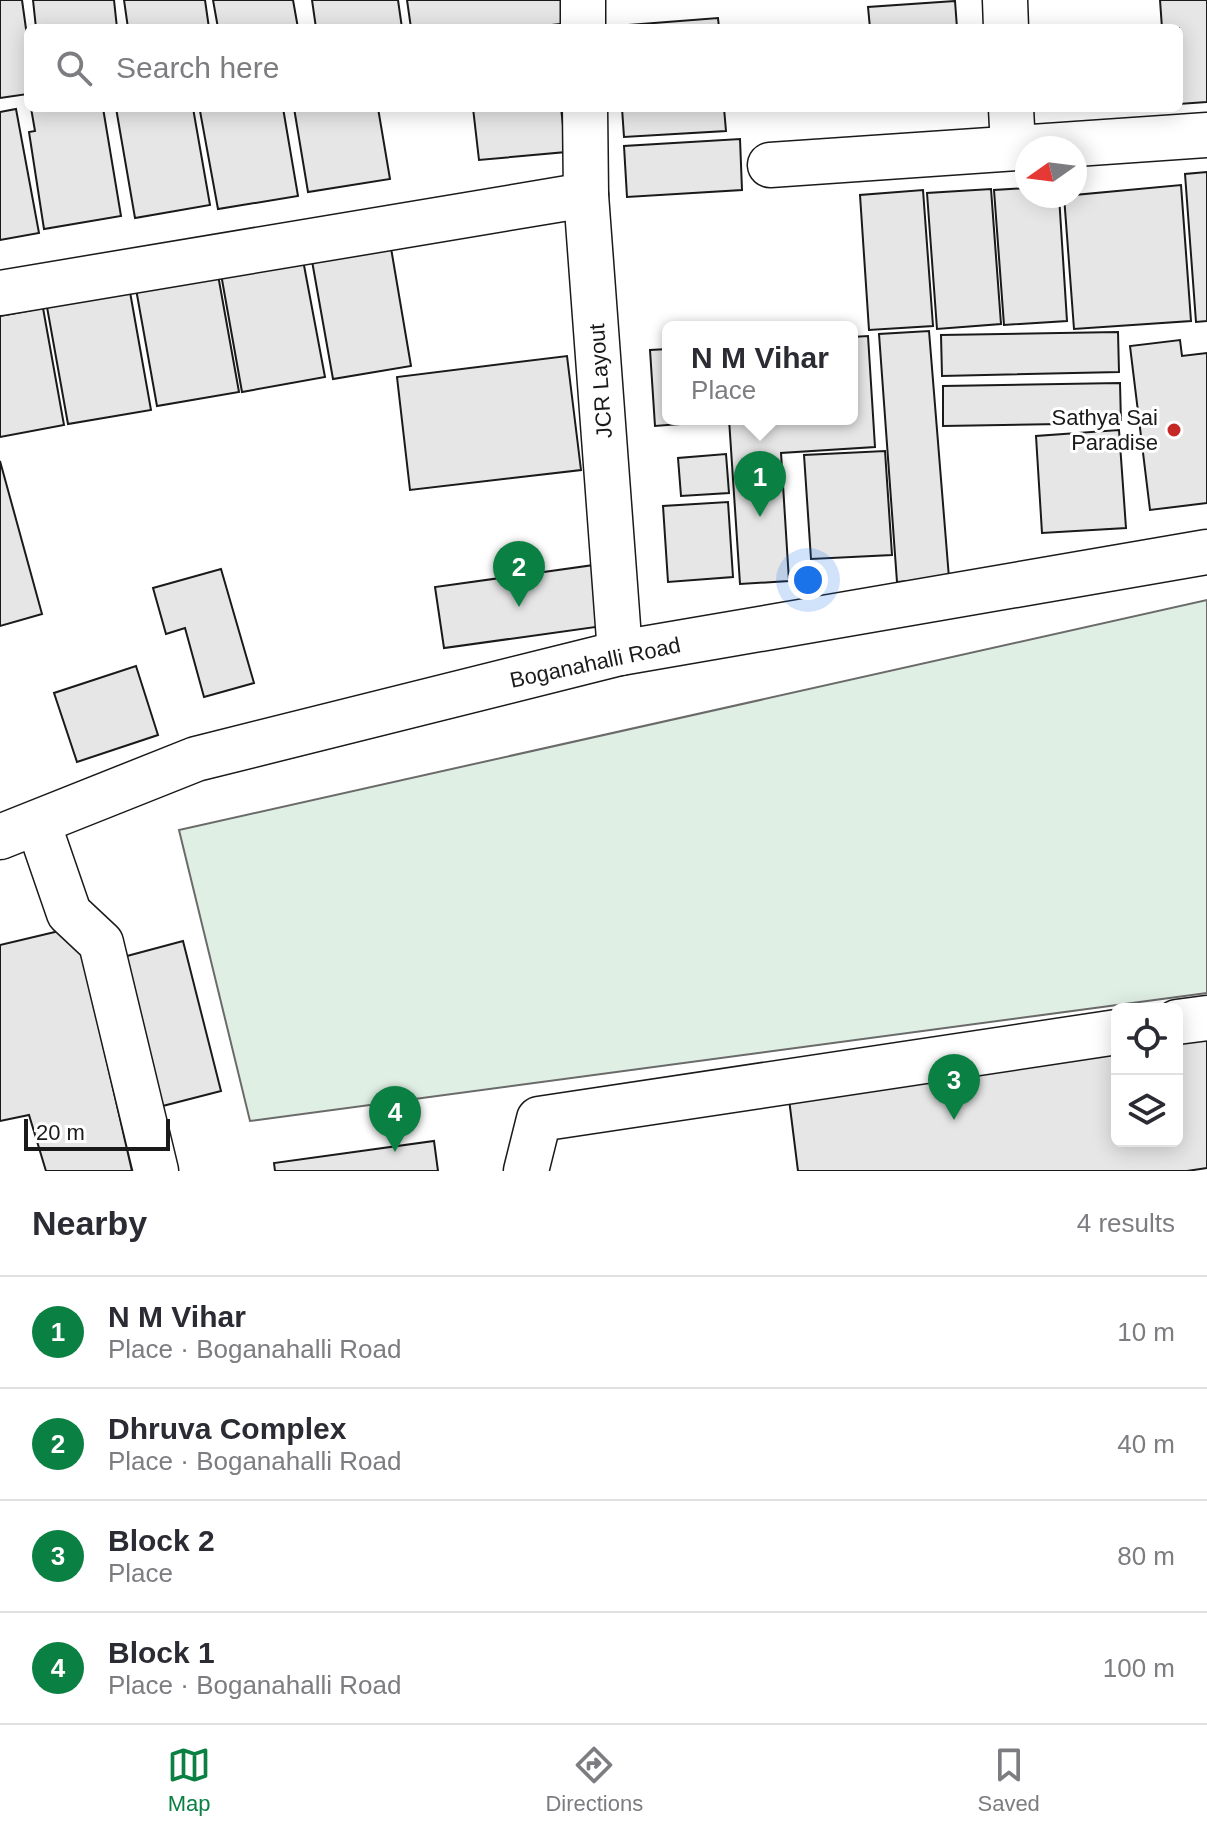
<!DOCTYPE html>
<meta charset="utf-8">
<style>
:root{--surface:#fff;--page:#f7f7f7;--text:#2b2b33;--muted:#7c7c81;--line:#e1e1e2;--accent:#0b8043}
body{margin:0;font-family:Arial,sans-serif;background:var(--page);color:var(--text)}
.controls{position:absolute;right:24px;bottom:24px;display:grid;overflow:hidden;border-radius:12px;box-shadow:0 4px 20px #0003}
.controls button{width:72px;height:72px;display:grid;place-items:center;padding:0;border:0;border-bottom:2px solid var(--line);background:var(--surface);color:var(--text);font:40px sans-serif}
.compass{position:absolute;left:1015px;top:136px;width:72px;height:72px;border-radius:50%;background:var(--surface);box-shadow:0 4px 20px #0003;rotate:256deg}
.scale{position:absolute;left:24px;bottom:20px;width:146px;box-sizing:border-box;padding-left:8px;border:4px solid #1a1a1a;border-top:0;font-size:22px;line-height:28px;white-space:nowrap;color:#1a1a1a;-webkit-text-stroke:6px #fff;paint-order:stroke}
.you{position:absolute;left:808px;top:580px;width:28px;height:28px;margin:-20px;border:6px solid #fff;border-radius:50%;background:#1a73e8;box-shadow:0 0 0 12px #1a73e833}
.badge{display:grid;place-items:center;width:52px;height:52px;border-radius:50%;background:var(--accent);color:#fff;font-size:26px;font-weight:700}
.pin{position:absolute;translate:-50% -66px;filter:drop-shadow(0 2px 4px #0008)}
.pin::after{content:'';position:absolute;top:42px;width:28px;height:24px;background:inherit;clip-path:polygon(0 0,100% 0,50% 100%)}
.popup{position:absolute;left:662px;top:321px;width:196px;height:104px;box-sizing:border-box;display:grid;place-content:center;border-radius:12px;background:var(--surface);filter:drop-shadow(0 2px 6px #0005);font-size:26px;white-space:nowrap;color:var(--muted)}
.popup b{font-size:30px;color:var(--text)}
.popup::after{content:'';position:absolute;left:50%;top:100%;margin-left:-16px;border:16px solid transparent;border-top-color:var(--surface)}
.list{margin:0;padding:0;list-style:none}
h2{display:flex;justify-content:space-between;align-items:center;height:104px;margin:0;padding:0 32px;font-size:34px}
h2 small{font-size:26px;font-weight:400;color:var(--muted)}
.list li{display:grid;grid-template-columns:52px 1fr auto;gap:24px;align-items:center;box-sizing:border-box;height:112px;padding:0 32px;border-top:2px solid var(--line)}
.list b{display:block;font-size:30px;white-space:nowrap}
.list p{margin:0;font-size:26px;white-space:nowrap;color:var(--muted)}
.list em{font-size:26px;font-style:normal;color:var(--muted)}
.icon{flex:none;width:44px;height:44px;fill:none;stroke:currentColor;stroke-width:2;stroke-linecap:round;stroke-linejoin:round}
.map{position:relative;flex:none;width:1207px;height:1171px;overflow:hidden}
.search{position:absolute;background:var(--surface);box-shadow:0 4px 20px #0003;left:24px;right:24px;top:24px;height:88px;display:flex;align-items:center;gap:20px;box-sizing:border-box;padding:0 28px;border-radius:12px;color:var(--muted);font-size:30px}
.sheet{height:552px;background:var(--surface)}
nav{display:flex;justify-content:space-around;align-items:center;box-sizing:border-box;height:112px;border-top:2px solid var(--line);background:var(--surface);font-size:22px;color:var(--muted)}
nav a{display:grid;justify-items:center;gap:4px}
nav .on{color:var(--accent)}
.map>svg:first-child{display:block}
.green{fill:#e0efe3;stroke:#6a6a6a;stroke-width:2}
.building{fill:#e6e6e6;stroke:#1a1a1a;stroke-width:2}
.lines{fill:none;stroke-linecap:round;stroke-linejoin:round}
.minor-casing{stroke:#1a1a1a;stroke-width:47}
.tertiary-casing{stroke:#1a1a1a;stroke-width:47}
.minor{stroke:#fff;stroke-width:44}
.tertiary{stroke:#fff;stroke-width:44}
.poi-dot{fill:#c62828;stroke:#fff;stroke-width:3}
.labels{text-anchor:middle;stroke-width:6;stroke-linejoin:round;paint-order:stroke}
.street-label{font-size:22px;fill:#1a1a1a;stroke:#fff}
.poi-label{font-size:22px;fill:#1a1a1a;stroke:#fff;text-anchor:end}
</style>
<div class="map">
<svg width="1207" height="1171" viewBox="0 0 1207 1171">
<rect width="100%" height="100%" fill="#fff"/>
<path class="green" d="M1207,600V993L250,1121L179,830Z"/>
<g class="building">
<path d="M0,0H22L28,43V94L0,98Z"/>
<path d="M33,0H114L117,28H36Z"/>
<path d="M124,0H205L209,28H128Z"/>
<path d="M213,0H293L298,28H218Z"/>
<path d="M312,0H398L402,28H316Z"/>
<path d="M407,0H574L577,22L526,28H411Z"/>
<path d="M1160,0H1207V102L1179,104V28H1162Z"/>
<path d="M955,1L957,28H870L868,7Z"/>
<path d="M718,18L719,28H616V26Z"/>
<path d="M31,108H103L121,216L44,229L29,132L35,131Z"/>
<path d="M116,108H193L210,205L135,218Z"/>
<path d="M283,108L298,196L218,209L200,111Z"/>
<path d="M294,108H378L390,179L308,192Z"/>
<path d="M473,108H561L566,152L479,160Z"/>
<path d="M622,108H724L726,131L624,137Z"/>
<path d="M16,109L39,233L0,240V112Z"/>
<path d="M740,139L742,190L627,197L624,146Z"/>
<path d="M1207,172V321L1196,322L1185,174Z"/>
<path d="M1181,185L1191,321L1074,329L1064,196Z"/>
<path d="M1027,188V196H1059L1067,321L1004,325L994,190Z"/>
<path d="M991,189L1001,324L937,329L927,193Z"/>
<path d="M923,190L933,326L869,330L860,195Z"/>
<path d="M391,248L411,366L333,379L312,261Z"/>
<path d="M303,260L325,377L242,392L221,274Z"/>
<path d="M218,275L239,392L157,406L136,289Z"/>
<path d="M130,292L151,410L68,424L47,307Z"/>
<path d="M43,308L64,425L0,437V316Z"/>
<path d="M929,331L949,578L897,582L879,334Z"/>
<path d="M1118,332L1119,372L942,376L941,335Z"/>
<path d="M868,336L875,447L781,453L789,581L740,584L729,419H852V337Z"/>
<path d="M1180,340L1182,356L1207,353V503L1150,510L1130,346Z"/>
<path d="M668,349V419L720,421L655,426L650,350Z"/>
<path d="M567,356L581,470L410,490L397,377Z"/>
<path d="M1120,383L1121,423L943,426V386Z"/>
<path d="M1119,430L1126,528L1042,533L1036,436Z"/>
<path d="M885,451L892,555L811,559L804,455Z"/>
<path d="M726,454L729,493L681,496L678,458Z"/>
<path d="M0,461L42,614L0,626Z"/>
<path d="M728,502L733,577L668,582L663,506Z"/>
<path d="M594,565L603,626L444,648L435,587Z"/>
<path d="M221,569L254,683L204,697L185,628L166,634L153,588Z"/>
<path d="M136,666L158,735L77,762L54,693Z"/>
<path d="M76,927L132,1171H46L29,1115L0,1121V945Z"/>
<path d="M183,941L221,1091L151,1109L112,960Z"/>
<path d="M1207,1036V1168L1187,1171H798L789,1099L1117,1049V1141H1177V1040Z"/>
<path d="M434,1141L438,1171H275L274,1163Z"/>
</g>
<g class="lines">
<defs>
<g id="minor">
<path d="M583,0V28"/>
<path d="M1005,0L1006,28"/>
<path d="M585,108L586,195L620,653"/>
<path d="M1011,108L1013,147"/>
<path d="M770,165L1207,135"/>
<path d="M0,293L586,195"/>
<path d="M38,823L69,913L101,943L156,1171"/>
<path d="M1177,1022L1207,1018"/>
<path d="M526,1171L539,1119L1117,1032"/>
</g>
<path id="tertiary" d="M0,837L196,759L620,653L1207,552"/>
</defs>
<use href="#minor" class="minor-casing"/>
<use href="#tertiary" class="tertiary-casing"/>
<use href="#minor" class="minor"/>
<use href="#tertiary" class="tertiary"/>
</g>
<circle class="poi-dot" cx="1174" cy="430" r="8"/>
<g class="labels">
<g class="street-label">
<text transform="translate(600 381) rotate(-94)" y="8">JCR Layout</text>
<text transform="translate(595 662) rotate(-12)" y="8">Boganahalli Road</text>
</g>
<g class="poi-label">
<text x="1158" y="425">Sathya Sai<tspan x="1158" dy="25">Paradise</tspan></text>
</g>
</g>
</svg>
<div class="controls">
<button><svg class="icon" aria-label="locate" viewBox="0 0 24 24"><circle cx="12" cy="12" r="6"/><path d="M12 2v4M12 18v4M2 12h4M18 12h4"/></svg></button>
<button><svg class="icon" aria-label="layers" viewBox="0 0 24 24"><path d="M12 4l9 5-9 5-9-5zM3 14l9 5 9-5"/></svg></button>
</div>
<svg class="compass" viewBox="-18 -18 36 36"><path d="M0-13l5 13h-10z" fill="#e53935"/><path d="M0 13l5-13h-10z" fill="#7c7c81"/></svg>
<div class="scale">20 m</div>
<div class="you"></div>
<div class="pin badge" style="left:760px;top:517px">1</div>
<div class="popup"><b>N M Vihar</b>Place</div>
<div class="pin badge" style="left:519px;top:607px">2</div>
<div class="pin badge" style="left:954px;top:1120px">3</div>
<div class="pin badge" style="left:395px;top:1152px">4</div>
<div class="search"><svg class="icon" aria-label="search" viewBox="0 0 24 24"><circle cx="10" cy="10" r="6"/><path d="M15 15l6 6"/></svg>Search here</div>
</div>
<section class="sheet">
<h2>Nearby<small>4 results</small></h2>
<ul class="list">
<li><span class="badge">1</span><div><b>N M Vihar</b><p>Place · Boganahalli Road</p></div><em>10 m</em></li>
<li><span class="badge">2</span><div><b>Dhruva Complex</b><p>Place · Boganahalli Road</p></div><em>40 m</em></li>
<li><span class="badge">3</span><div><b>Block 2</b><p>Place</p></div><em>80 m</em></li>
<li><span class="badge">4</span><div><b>Block 1</b><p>Place · Boganahalli Road</p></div><em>100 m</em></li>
</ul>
</section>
<nav>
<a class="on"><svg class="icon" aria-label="map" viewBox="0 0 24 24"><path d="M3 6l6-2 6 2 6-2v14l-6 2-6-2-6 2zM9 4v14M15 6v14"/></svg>Map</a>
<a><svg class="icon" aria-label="directions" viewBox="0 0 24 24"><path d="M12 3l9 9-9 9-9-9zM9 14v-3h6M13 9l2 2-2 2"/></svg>Directions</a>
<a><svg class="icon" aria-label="saved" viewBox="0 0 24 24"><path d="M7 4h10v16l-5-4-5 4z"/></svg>Saved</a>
</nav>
